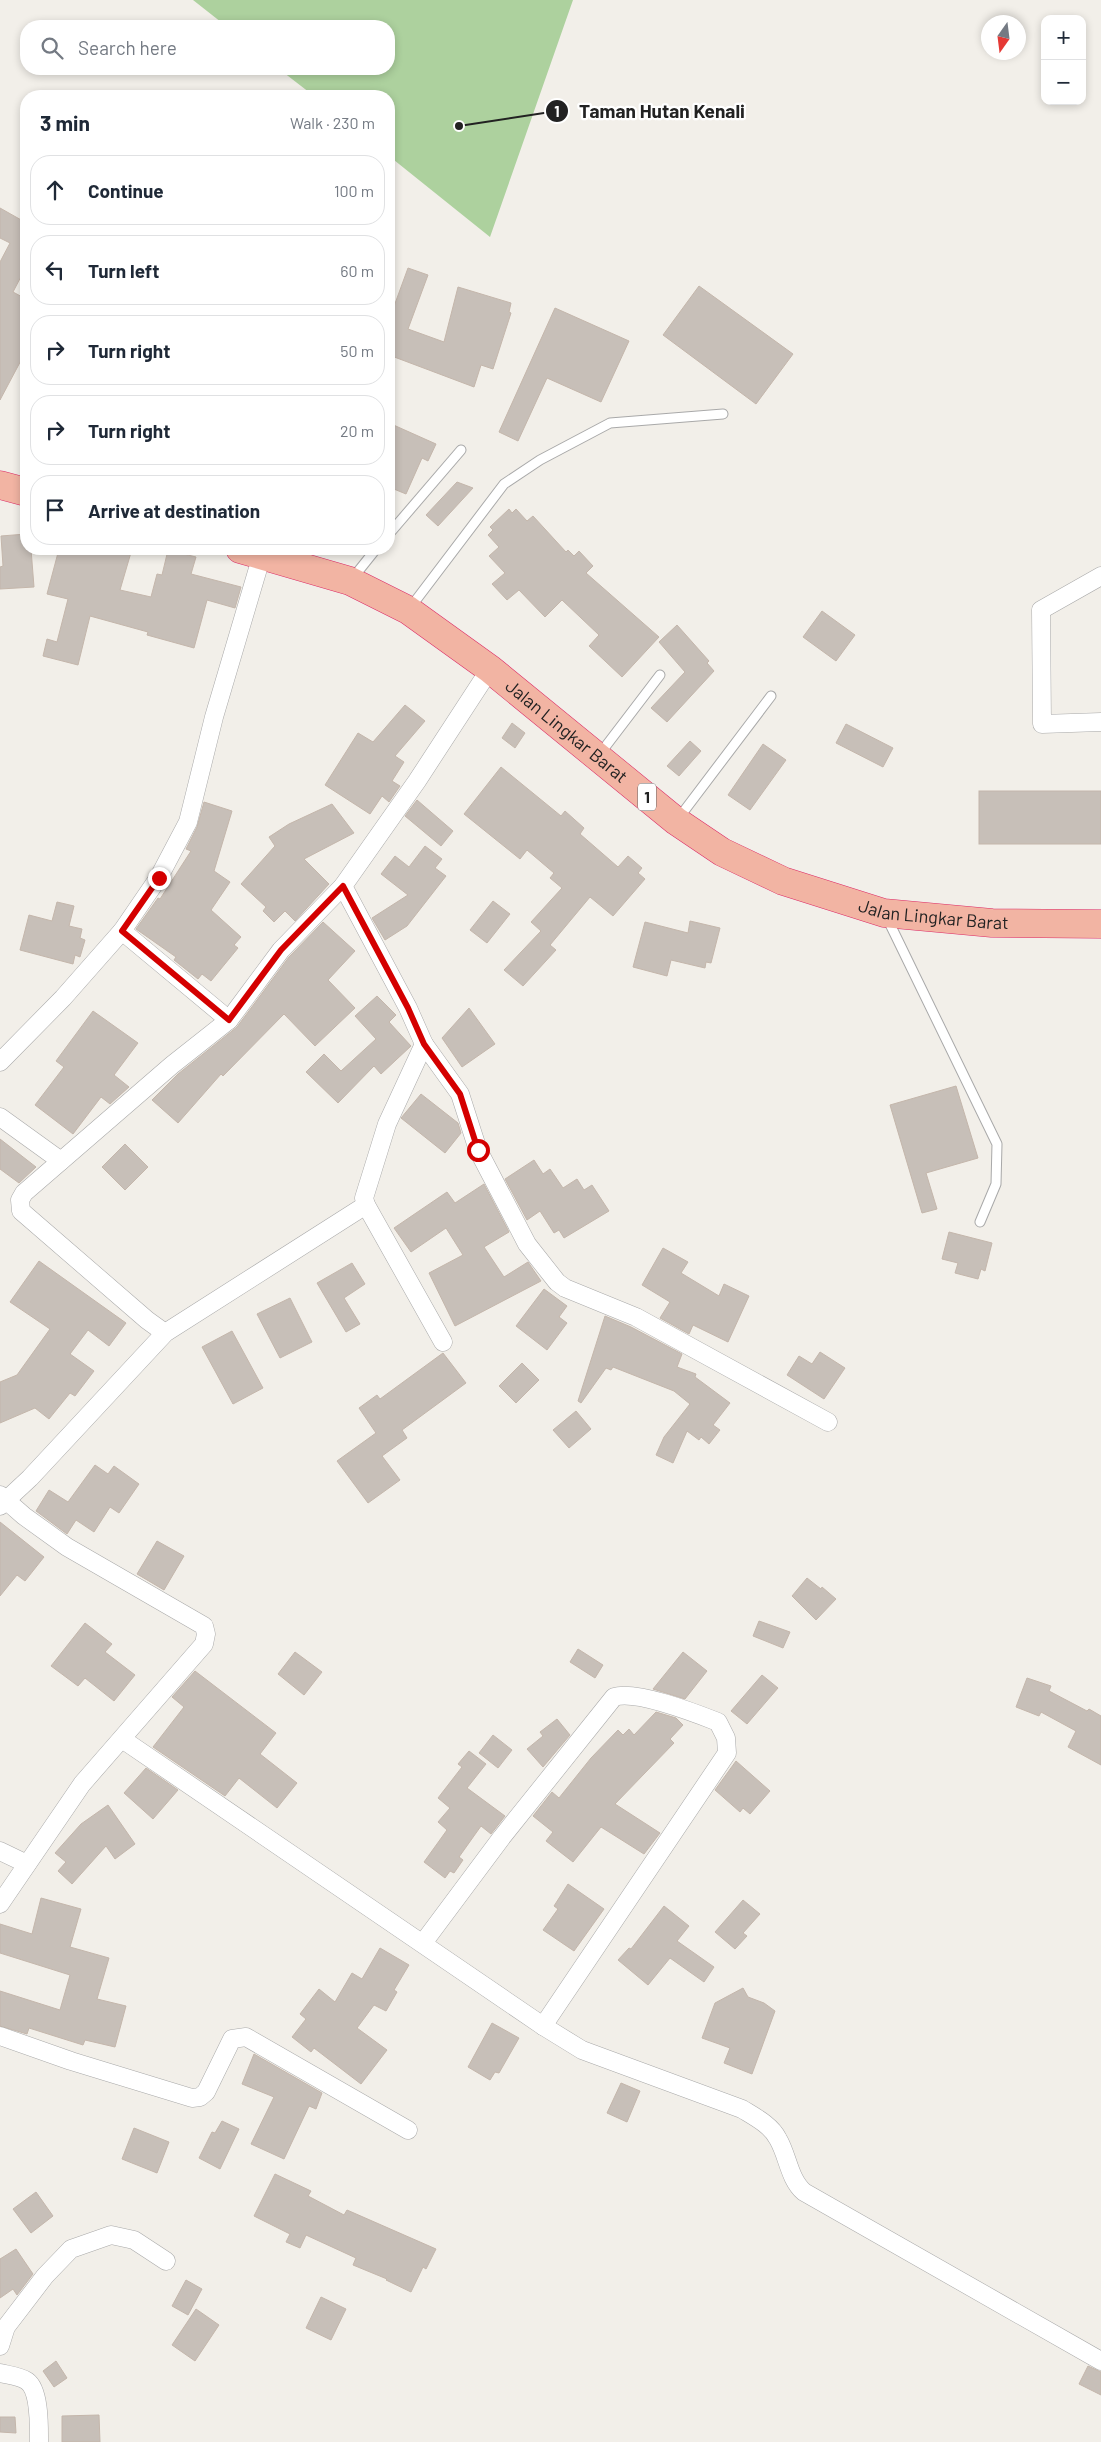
<!DOCTYPE html>
<meta charset="utf-8">
<style>
:root{--surface:#fff;--page:#f2f2f3;--text:#1f2937;--muted:#747a83;--line:#e0e1e3}
body{margin:0;font-family:Barlow,sans-serif;background:var(--page);color:var(--text)}
.controls{position:absolute;right:15px;top:15px;display:grid;overflow:hidden;border-radius:10px;box-shadow:0 2px 8px #0003}
.controls button{width:45px;height:45px;display:grid;place-items:center;padding:0;border:0;border-bottom:1px solid var(--line);background:var(--surface);color:var(--text);font:25px sans-serif}
.compass{position:absolute;left:981px;top:15px;width:45px;height:45px;border-radius:50%;background:var(--surface);box-shadow:0 2px 8px #0003;rotate:194deg}
.stop{position:absolute;width:15px;height:15px;margin:-11px;border:4px solid #d40000;border-radius:50%;background:#fff}
.stop.end{background:#d40000;border-color:#fff;box-shadow:0 1px 5px #0008}
.list{margin:0;padding:0;list-style:none}
h2{display:flex;justify-content:space-between;align-items:center;height:65px;margin:0;padding:0 20px;font-size:21px}
h2 small{font-size:16px;font-weight:400;color:var(--muted)}
.list li{display:grid;grid-template-columns:32px 1fr auto;gap:15px;align-items:center;box-sizing:border-box;height:70px;margin:0 10px 10px;padding:0 10px;border:1px solid var(--line);border-radius:20px}
.list b{display:block;font-size:19px;white-space:nowrap}
.list em{font-size:16px;font-style:normal;color:var(--muted)}
.icon{flex:none;width:28px;height:28px;fill:none;stroke:currentColor;stroke-width:2;stroke-linecap:round;stroke-linejoin:round}
.map{position:relative;flex:none;width:1101px;height:2442px;overflow:hidden}
.search{position:absolute;background:var(--surface);box-shadow:0 2px 8px #0003;left:20px;top:20px;width:375px;height:55px;display:flex;align-items:center;gap:12px;box-sizing:border-box;padding:0 18px;border-radius:20px;color:var(--muted);font-size:19px}
.panel{position:absolute;background:var(--surface);box-shadow:0 2px 8px #0003;left:20px;top:90px;width:375px;height:465px;border-radius:20px}
.map>svg:first-child{display:block}
.forest{fill:#add19e}
.building{fill:#c7bfb8;stroke:#c4b6ab}
.lines{fill:none;stroke-linecap:round;stroke-linejoin:round}
.service-casing{stroke:#a9a9a9;stroke-width:11}
.minor-casing{stroke:#a9a9a9;stroke-width:19}
.trunk-casing{stroke:#dc2a67;stroke-width:29}
.service{stroke:#fff;stroke-width:9}
.minor{stroke:#fff;stroke-width:18}
.trunk{stroke:#f2b4a3;stroke-width:28}
.route{stroke:#d40000;stroke-width:6}
.labels{text-anchor:middle;stroke-width:4.5;stroke-linejoin:round;paint-order:stroke}
.shield{fill:#fff;stroke:#646464;stroke-width:1}
.shield-label{font-size:16px;font-weight:bold;fill:#222}
.street-label{font-size:18px;fill:#222;stroke:#fff}
.leader{fill:none;stroke:#222;stroke-width:2}
.callout-dot{fill:#222;stroke:#fff;stroke-width:2}
.mark-label{font-size:15px;text-anchor:middle;font-weight:bold;fill:#fff}
.callout-label{font-size:19px;text-anchor:middle;font-weight:bold;fill:#222;stroke:#fff;stroke-width:4.5;stroke-linejoin:round;paint-order:stroke}
</style>
<div class="map">
<svg width="1101" height="2442" viewBox="0 0 1101 2442">
<rect width="100%" height="100%" fill="#f2efe9"/>
<path class="forest" d="M193,0H573L490,237L389,156V96H314L279,69H389V26H226Z"/>
<g class="building">
<path d="M0,208L23,221L26,215V267L13,292L26,299V351L0,400V262L10,243L0,238Z"/>
<path d="M408,268L428,275L408,329L444,342L458,287L511,303L509,312L511,313L493,369L481,365L474,387L389,355V320Z"/>
<path d="M699,286L793,354L756,404L663,335Z"/>
<path d="M555,308L629,341L601,402L547,378L518,441L499,432Z"/>
<path d="M389,423L436,444L428,461L422,458L406,494L389,487Z"/>
<path d="M457,482L473,488L438,526L426,515Z"/>
<path d="M509,509L512,513L516,509L527,521L533,516L566,552L568,550L574,556L579,551L593,566L586,573L659,637L622,677L589,646L599,635L562,600L545,617L519,590L507,600L492,584L505,573L489,556L499,547L488,535L493,530L490,527Z"/>
<path d="M26,534V549H31L34,587L0,589V567L3,566L1,536Z"/>
<path d="M59,549H132L120,590L151,597L157,574L162,575L168,550L196,557L191,574L241,587L235,608L207,600L194,648L147,635L148,632L90,616L78,665L43,656L47,639L57,642L68,599L47,594Z"/>
<path d="M822,611L855,635L836,661L803,637Z"/>
<path d="M677,625L709,661L707,663L714,671L667,722L651,708L685,672L659,642Z"/>
<path d="M405,705L425,721L395,756L404,762L392,781L400,786L389,802L382,796L370,814L325,785L358,733L373,742Z"/>
<path d="M512,723L525,733L515,748L502,738Z"/>
<path d="M846,724L893,748L883,767L836,743Z"/>
<path d="M690,741L701,751L679,776L667,766Z"/>
<path d="M763,744L786,760L750,810L728,795Z"/>
<path d="M501,767L561,816L565,811L584,828L580,834L618,867L628,856L642,868L638,873L645,879L613,916L590,897L550,945L556,950L523,986L504,970L541,931L531,922L562,888L550,878L554,873L527,850L520,859L464,814Z"/>
<rect x="979" y="791" width="122" height="53"/>
<path d="M417,800L453,831L441,846L405,816Z"/>
<path d="M204,802L232,811L214,871L230,882L211,910L241,937L234,945L238,948L211,981L202,974L198,979L174,960L176,957L136,929L158,898L160,899L191,851L186,849L197,827Z"/>
<path d="M332,804L354,833L304,859L329,884L295,921L285,911L274,922L263,911L266,907L241,884L275,846L269,837L289,824Z"/>
<path d="M425,846L442,859L435,868L446,876L407,926L385,940L372,918L408,895L381,874L395,856L409,867Z"/>
<path d="M493,901L510,914L487,943L470,930Z"/>
<path d="M57,902L74,906L69,926L82,929L80,938L85,940L80,957L75,955L73,964L20,950L29,915L52,921Z"/>
<path d="M690,921L720,928L711,963L706,962L705,968L671,960L667,976L633,967L645,922L688,933Z"/>
<path d="M323,922L355,951L328,980L355,1008L315,1046L284,1014L223,1076L221,1074L178,1123L152,1100L178,1074L237,1027L289,957Z"/>
<path d="M377,996L396,1015L389,1022L411,1046L381,1074L374,1066L338,1103L306,1072L324,1054L341,1071L376,1039L355,1016Z"/>
<path d="M469,1008L495,1044L462,1067L442,1038Z"/>
<path d="M93,1011L138,1043L114,1075L129,1087L110,1104L101,1097L73,1134L35,1105L64,1067L56,1061Z"/>
<path d="M956,1086L978,1158L926,1173L937,1209L922,1213L890,1105Z"/>
<path d="M421,1094L458,1123L461,1133L445,1153L401,1118Z"/>
<path d="M0,1139L36,1167L19,1183L0,1169Z"/>
<path d="M125,1144L148,1167L125,1190L102,1167Z"/>
<path d="M534,1160L543,1174L550,1169L563,1188L577,1179L584,1190L592,1185L609,1211L564,1238L559,1230L554,1233L540,1211L527,1220L505,1179Z"/>
<path d="M484,1184L509,1232L484,1247L504,1277L528,1262L541,1281L455,1326L429,1273L463,1255L446,1228L411,1252L394,1228L447,1192L455,1203Z"/>
<path d="M949,1232L992,1243L985,1271L981,1269L978,1279L955,1273L958,1263L942,1259Z"/>
<path d="M663,1248L688,1262L681,1273L719,1296L724,1284L749,1296L728,1342L693,1325L689,1334L660,1318L670,1302L642,1285Z"/>
<path d="M39,1261L126,1323L109,1346L88,1330L70,1354L94,1371L75,1396L70,1393L49,1419L35,1408L0,1423V1382L17,1375L50,1329L10,1302Z"/>
<path d="M352,1263L365,1284L344,1298L360,1324L346,1332L317,1283Z"/>
<path d="M544,1289L567,1306L559,1317L567,1323L547,1350L516,1326Z"/>
<path d="M290,1298L312,1342L280,1358L257,1314Z"/>
<path d="M605,1316L631,1327L682,1354L677,1367L696,1374L695,1377L730,1403L713,1425L720,1430L709,1444L701,1437L699,1440L687,1431L673,1463L656,1455L664,1437L690,1404L674,1391L613,1367L611,1370L606,1368L581,1403L578,1401Z"/>
<path d="M232,1331L263,1388L233,1404L202,1347Z"/>
<path d="M820,1352L845,1368L824,1399L787,1375L799,1356L812,1364Z"/>
<path d="M443,1353L466,1383L402,1430L407,1438L382,1456L400,1480L368,1503L337,1461L376,1433L359,1408L377,1395L380,1399Z"/>
<path d="M522,1363L539,1380L516,1403L499,1386Z"/>
<path d="M576,1411L591,1429L569,1448L553,1430Z"/>
<path d="M95,1465L108,1474L114,1466L139,1484L119,1513L110,1507L94,1532L76,1520L67,1534L36,1511L49,1490L68,1502Z"/>
<path d="M0,1522L44,1557L25,1581L17,1575L0,1596Z"/>
<path d="M157,1541L184,1556L164,1590L137,1574Z"/>
<path d="M807,1578L821,1589L822,1587L836,1599L816,1620L792,1596Z"/>
<path d="M759,1621L790,1632L783,1648L753,1636Z"/>
<path d="M85,1623L112,1644L105,1652L135,1675L114,1701L85,1678L78,1686L51,1666Z"/>
<path d="M578,1649L603,1665L595,1678L570,1662Z"/>
<path d="M295,1652L322,1672L304,1695L278,1674Z"/>
<path d="M683,1652L707,1671L685,1699L653,1689Z"/>
<path d="M195,1671L276,1733L260,1754L297,1783L277,1808L239,1778L225,1796L153,1747L184,1707L172,1697Z"/>
<path d="M762,1675L778,1688L747,1724L731,1711Z"/>
<path d="M1027,1678L1051,1686L1049,1691L1087,1711L1089,1709L1101,1716V1765L1068,1747L1076,1731L1041,1712L1039,1716L1016,1707Z"/>
<path d="M656,1712L676,1718L683,1725L670,1739L674,1743L615,1804L660,1833L644,1854L601,1827L573,1862L546,1841L553,1832L533,1816L552,1792L559,1798L591,1758L618,1730L623,1735L629,1729L634,1735Z"/>
<path d="M557,1719L570,1735L543,1767L527,1749L543,1736L540,1732Z"/>
<path d="M493,1735L512,1750L498,1768L479,1753Z"/>
<path d="M469,1751L486,1764L467,1788L505,1816L491,1834L481,1826L459,1857L463,1860L454,1873L450,1871L445,1878L424,1862L447,1830L438,1822L450,1808L438,1798L462,1767L458,1764Z"/>
<path d="M736,1761L770,1791L750,1814L743,1808L740,1812L715,1790Z"/>
<path d="M146,1768L178,1790L153,1819L124,1793Z"/>
<path d="M108,1805L135,1844L115,1859L106,1846L72,1884L58,1871L66,1862L55,1853L81,1824Z"/>
<path d="M568,1884L604,1909L574,1951L543,1930L558,1909L554,1906Z"/>
<path d="M41,1898L81,1909L70,1947L109,1958L97,1999L126,2006L115,2047L85,2040L83,2045L29,2028L27,2034L0,2026V1991L60,2010L70,1975L0,1953V1924L32,1934Z"/>
<path d="M743,1900L760,1914L743,1933L747,1936L735,1949L715,1932Z"/>
<path d="M664,1906L689,1926L677,1941L714,1967L704,1982L670,1958L648,1985L618,1960L629,1948L631,1949Z"/>
<path d="M380,1948L409,1965L394,1990L397,1992L386,2011L374,2005L357,2028L387,2050L361,2084L314,2048L311,2052L292,2037L306,2019L300,2014L319,1989L335,2002L352,1973L362,1979Z"/>
<path d="M743,1988L748,1997L764,2003L775,2011L752,2074L724,2063L730,2048L702,2038L715,2003Z"/>
<path d="M492,2023L519,2038L499,2073L495,2072L490,2080L468,2067Z"/>
<path d="M254,2054L322,2093L316,2109L309,2106L284,2159L251,2144L274,2097L242,2084Z"/>
<path d="M621,2083L640,2091L627,2122L607,2113Z"/>
<path d="M222,2121L239,2129L220,2169L199,2158L212,2132L215,2133Z"/>
<path d="M134,2128L169,2142L157,2173L122,2159Z"/>
<path d="M275,2174L311,2191L308,2196L344,2215L347,2210L436,2249L426,2269L423,2267L411,2292L386,2280L387,2279L353,2265L356,2258L306,2235L300,2248L286,2242L290,2234L254,2216Z"/>
<path d="M36,2192L53,2216L31,2233L13,2209Z"/>
<path d="M16,2249L33,2274L17,2295L13,2289L0,2298V2259Z"/>
<path d="M186,2280L202,2289L188,2315L172,2306Z"/>
<path d="M321,2297L346,2309L331,2340L306,2328Z"/>
<path d="M196,2309L219,2325L195,2361L172,2345Z"/>
<path d="M56,2361L67,2378L54,2387L43,2371Z"/>
<path d="M1088,2366L1101,2372V2395L1079,2384Z"/>
<path d="M99,2415L100,2442H62V2416Z"/>
<path d="M0,2417H15L16,2433L0,2432Z"/>
</g>
<g class="lines">
<defs>
<g id="service">
<path d="M389,534L461,450"/>
<path d="M352,579L376,549"/>
<path d="M410,608L504,484L540,460L610,423L723,414"/>
<path d="M599,755L660,675"/>
<path d="M678,819L771,696"/>
<path d="M887,918L997,1144L996,1184L980,1222"/>
</g>
<g id="minor">
<path d="M1101,576L1041,610L1042,724L1101,722"/>
<path d="M229,1020L122,931L159,877L188,822L214,717L262,555"/>
<path d="M424,1044L460,1094L478,1150L527,1244L557,1282L565,1288L636,1317L828,1422"/>
<path d="M0,1062L63,998L122,931"/>
<path d="M0,1117L61,1161"/>
<path d="M165,1333L147,1320L21,1211L20,1200L24,1193L172,1065L229,1020L281,950L343,886"/>
<path d="M443,1342L366,1205L364,1198L387,1124L424,1044L408,1008L343,886L417,781L490,669"/>
<path d="M0,1495L24,1516L67,1547L204,1626L206,1634L204,1644L82,1784L0,1904"/>
<path d="M0,1506L30,1478L165,1333L366,1205"/>
<path d="M122,1739L543,2026L582,2050L742,2109C755,2117 771,2125 778,2139C788,2156 789,2179 804,2192L1101,2361"/>
<path d="M0,1851L27,1864"/>
<path d="M423,1943L502,1837L614,1697C636,1690 695,1713 718,1722L726,1738L727,1753L543,2026"/>
<path d="M0,2036L71,2061L192,2098L200,2097L206,2092L232,2039L246,2037L408,2130"/>
<path d="M0,2346L6,2327L45,2276L71,2249L111,2235L134,2240L166,2261"/>
<path d="M0,2373C8,2375 20,2376 27,2381C40,2390 39,2428 39,2442"/>
</g>
<g id="trunk">
<path d="M0,485L26,492"/>
<path id="s1" d="M240,549L350,581L408,610L490,669L676,821L722,852L783,881L884,913L992,923L1101,924"/>
</g>
</defs>
<use href="#service" class="service-casing"/>
<use href="#minor" class="minor-casing"/>
<use href="#trunk" class="trunk-casing"/>
<use href="#service" class="service"/>
<use href="#minor" class="minor"/>
<use href="#trunk" class="trunk"/>
</g>
<g class="lines">
<path class="route" d="M159,878L122,931L229,1020L281,950L343,886L408,1008L424,1044L460,1094L478,1150"/>
</g>
<g class="labels">
<rect class="shield" x="638" y="783.5" width="18" height="27" rx="4"/>
<g class="shield-label">
<text x="647" y="803">1</text>
</g>
<g class="street-label">
<text dy="6" stroke="none"><textPath href="#s1" startOffset="379">Jalan Lingkar Barat</textPath></text>
<text dy="6" stroke="none"><textPath href="#s1" startOffset="799">Jalan Lingkar Barat</textPath></text>
</g>
</g>
<path class="leader" d="M459 126L557 111"/>
<g class="callout-dot">
<circle cx="459" cy="126" r="5"/>
<circle cx="557" cy="111" r="12"/>
</g>
<g class="mark-label">
<text x="557" y="117">1</text>
</g>
<g class="callout-label">
<text x="662" y="118">Taman Hutan Kenali</text>
</g>
</svg>
<div class="controls">
<button>+</button>
<button>−</button>
</div>
<svg class="compass" viewBox="-18 -18 36 36"><path d="M0-13l5 13h-10z" fill="#e53935"/><path d="M0 13l5-13h-10z" fill="#747a83"/></svg>
<div class="stop" style="left:478px;top:1150px"></div>
<div class="stop end" style="left:159px;top:878px"></div>
<div class="search"><svg class="icon" aria-label="search" viewBox="0 0 24 24"><circle cx="10" cy="10" r="6"/><path d="M15 15l6 6"/></svg>Search here</div>
<section class="panel">
<h2>3 min<small>Walk · 230 m</small></h2>
<ul class="list">
<li><svg class="icon" aria-label="ahead" viewBox="0 0 24 24"><path d="M12 20V5M6 11l6-6 6 6"/></svg><div><b>Continue</b></div><em>100 m</em></li>
<li><svg class="icon" aria-label="left" viewBox="0 0 24 24"><path d="M17 20v-9H6M10 6l-5 5 5 5"/></svg><div><b>Turn left</b></div><em>60 m</em></li>
<li><svg class="icon" aria-label="right" viewBox="0 0 24 24"><path d="M7 20v-9h11M14 6l5 5-5 5"/></svg><div><b>Turn right</b></div><em>50 m</em></li>
<li><svg class="icon" aria-label="right" viewBox="0 0 24 24"><path d="M7 20v-9h11M14 6l5 5-5 5"/></svg><div><b>Turn right</b></div><em>20 m</em></li>
<li><svg class="icon" aria-label="arrive" viewBox="0 0 24 24"><path d="M6 21V4h12l-3 4 3 4H6"/></svg><div><b>Arrive at destination</b></div></li>
</ul>
</section>
</div>
